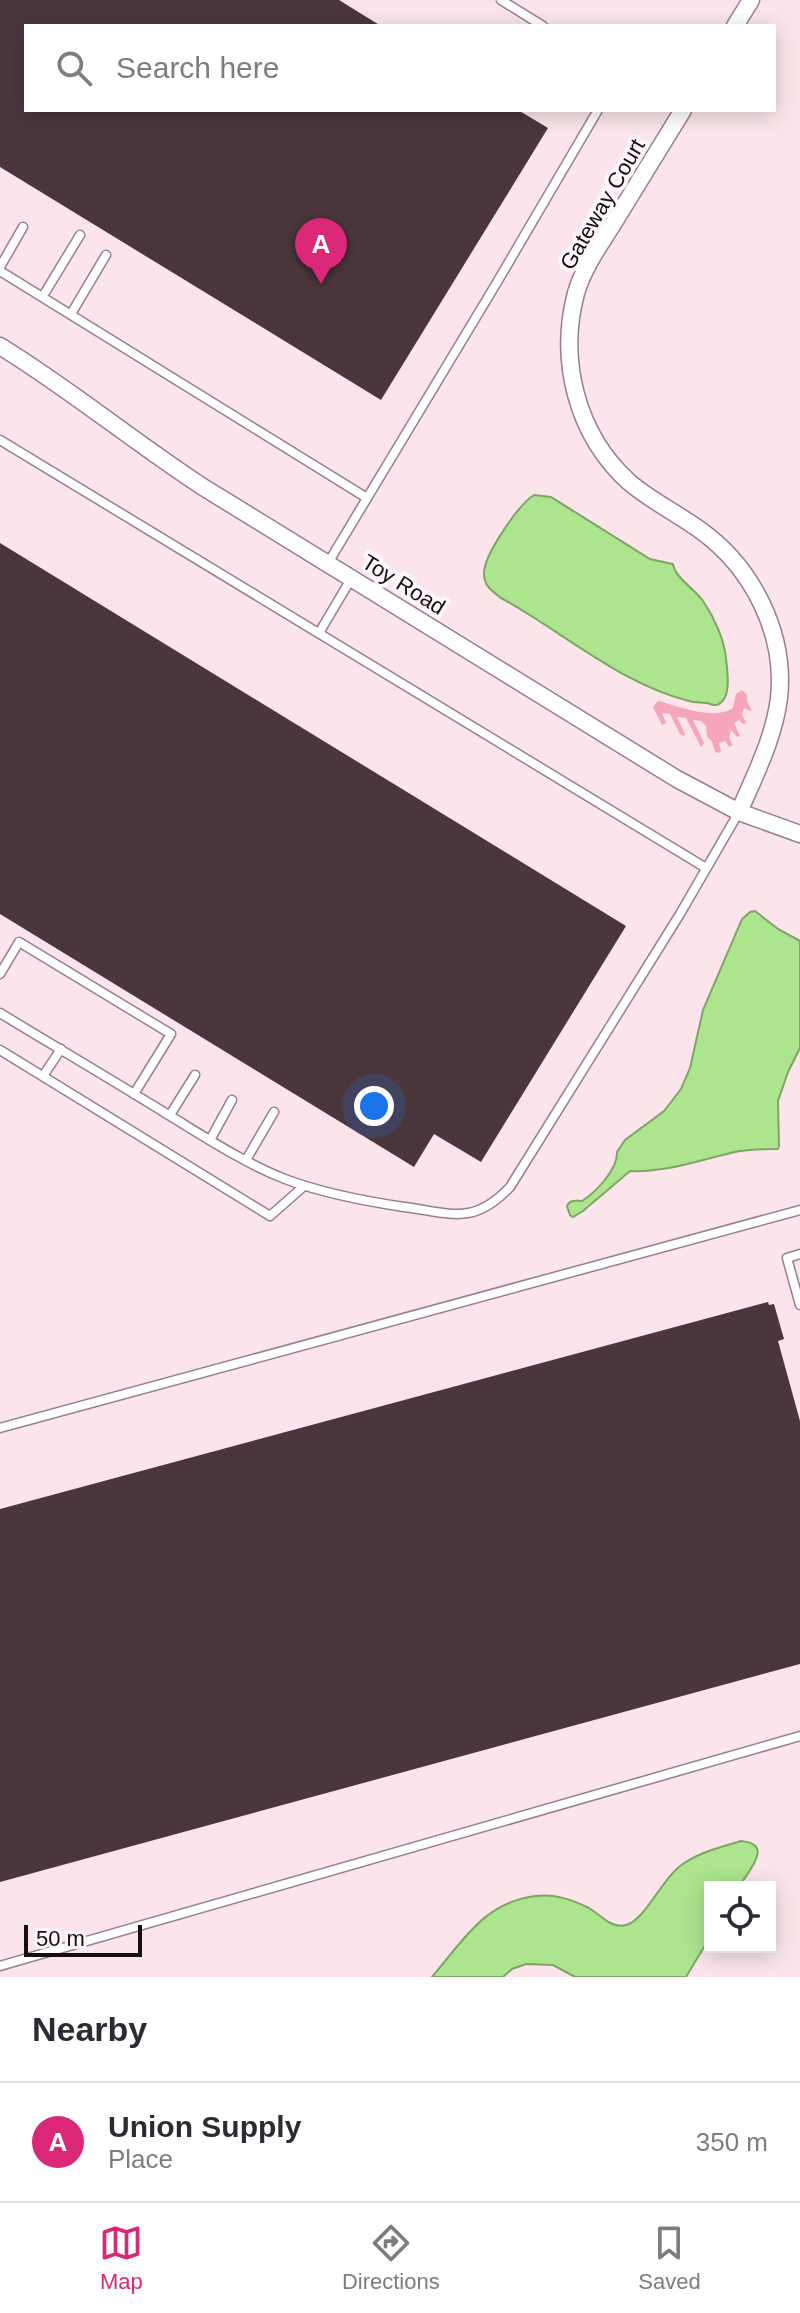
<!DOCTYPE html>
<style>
:root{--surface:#fff;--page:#f2f2f3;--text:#2b2b33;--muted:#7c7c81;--line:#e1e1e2;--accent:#db2777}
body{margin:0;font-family:Arial,sans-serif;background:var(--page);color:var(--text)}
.controls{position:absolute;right:24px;bottom:24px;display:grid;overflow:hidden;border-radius:0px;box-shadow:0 4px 20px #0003}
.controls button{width:72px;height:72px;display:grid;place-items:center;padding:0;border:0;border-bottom:2px solid var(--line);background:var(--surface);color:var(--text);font:40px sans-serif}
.scale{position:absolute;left:24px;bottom:20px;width:118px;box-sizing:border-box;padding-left:8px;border:4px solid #160e10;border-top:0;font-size:22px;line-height:28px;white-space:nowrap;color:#160e10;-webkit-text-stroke:6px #fdf7f9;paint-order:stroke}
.you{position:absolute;left:374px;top:1106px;width:28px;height:28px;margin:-20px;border:6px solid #fff;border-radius:50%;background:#1a73e8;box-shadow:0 0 0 12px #1a73e833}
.badge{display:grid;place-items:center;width:52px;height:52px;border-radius:50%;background:var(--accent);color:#fff;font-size:26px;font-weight:700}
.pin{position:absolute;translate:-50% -66px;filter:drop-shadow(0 2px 4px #0008)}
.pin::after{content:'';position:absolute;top:42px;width:28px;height:24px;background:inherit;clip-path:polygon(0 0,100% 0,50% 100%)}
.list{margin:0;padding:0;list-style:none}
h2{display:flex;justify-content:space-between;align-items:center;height:104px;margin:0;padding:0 32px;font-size:34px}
h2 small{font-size:26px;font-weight:400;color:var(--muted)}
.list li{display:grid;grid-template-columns:52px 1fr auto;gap:24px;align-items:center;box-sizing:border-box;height:120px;padding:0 32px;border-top:2px solid var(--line)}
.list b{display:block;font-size:30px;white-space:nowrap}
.list p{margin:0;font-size:26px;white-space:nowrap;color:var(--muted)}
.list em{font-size:26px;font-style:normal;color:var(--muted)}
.icon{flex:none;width:44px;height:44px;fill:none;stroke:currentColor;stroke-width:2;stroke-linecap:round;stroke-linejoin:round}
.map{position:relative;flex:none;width:800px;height:1977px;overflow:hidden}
.search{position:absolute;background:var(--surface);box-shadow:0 4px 20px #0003;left:24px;right:24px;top:24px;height:88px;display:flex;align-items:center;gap:20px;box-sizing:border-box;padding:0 28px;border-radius:0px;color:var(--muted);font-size:30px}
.sheet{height:224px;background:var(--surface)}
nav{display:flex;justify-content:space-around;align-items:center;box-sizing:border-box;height:112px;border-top:2px solid var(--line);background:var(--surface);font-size:22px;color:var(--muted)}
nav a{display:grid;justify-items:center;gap:4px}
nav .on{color:var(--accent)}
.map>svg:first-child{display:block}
.green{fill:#f5a6ba}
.water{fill:#ace58e;stroke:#7fa468;stroke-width:2}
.building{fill:#4b363b}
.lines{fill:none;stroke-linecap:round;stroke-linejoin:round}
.service-casing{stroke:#988085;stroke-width:11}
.minor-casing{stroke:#988085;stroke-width:19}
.service{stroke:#fff;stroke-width:8}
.minor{stroke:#fff;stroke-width:16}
.labels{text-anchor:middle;stroke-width:8;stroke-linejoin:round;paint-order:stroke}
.street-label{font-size:22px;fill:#160e10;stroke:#fdf7f9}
</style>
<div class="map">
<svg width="800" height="1977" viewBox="0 0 800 1977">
<rect width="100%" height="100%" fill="#fbe5ea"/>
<path class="green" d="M742,690L747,695V702L752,710L750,711L744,708L742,714L746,723L743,724L739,720L734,723L740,736L737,737L731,730L729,738L733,745L729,747L725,741L719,743L721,751L719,753L715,752L712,741L707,737L706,726L701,721L693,720L704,743L701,747L686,718L677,717L685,734L684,736L680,734L670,714L662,713L666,723L662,725L653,707L658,701C680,706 712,721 733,708L736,694Z"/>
<g class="water">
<path d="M534,495L551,497L650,559L673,564C675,578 695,589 703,601C714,617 724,639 726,658C727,670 732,697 719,704C714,707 712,704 707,703C701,702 695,703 689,701C619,683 563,632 501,598C492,591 484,586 484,574C483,556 519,504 534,495Z"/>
<path d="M755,911L778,929L800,941V1048L788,1072L778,1101L779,1146L778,1149C765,1149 752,1149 740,1151C704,1158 668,1173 630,1171L583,1211L573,1217L570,1215L567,1206C570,1199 575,1201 582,1201C596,1192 618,1169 617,1152L625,1140L664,1111L681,1089L690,1068L703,1010L742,919L750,912Z"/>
<path d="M741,1841C775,1844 748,1871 739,1887H710V1937L686,1977H575L553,1965L526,1964L512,1969L503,1977H432C463,1941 484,1902 536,1896C555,1894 571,1899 589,1908C601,1915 611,1929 626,1925C644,1921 661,1881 679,1867C696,1853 721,1847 741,1841Z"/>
</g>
<g class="building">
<path d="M0,0H339L381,26H26V110H518L548,128L381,400L0,167Z"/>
<path d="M0,543L626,926L481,1162L434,1134L414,1167L0,914Z"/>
<path d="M768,1302L769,1305L774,1304L784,1339L778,1341L800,1421V1664L0,1882V1509Z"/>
</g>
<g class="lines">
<defs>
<g id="service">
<path d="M501,0L543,26"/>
<path d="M0,267L23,227"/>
<path d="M0,271L367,498"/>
<path d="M43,296L80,235"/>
<path d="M71,314L106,255"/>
<path d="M0,440L706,868"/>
<path d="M328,563L496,284L598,110"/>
<path d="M319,633L351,579"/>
<path d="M0,974L19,942L171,1034L134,1094"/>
<path d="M0,1013C56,1047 112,1080 167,1114C205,1137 244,1163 285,1179C322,1193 364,1201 404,1207C451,1213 473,1226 510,1187L680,914L739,812"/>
<path d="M0,1050L270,1216L304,1186"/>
<path d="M43,1076L61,1049"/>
<path d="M170,1115L195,1075"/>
<path d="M210,1140L232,1100"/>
<path d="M246,1160L274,1112"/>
<path d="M800,1254L787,1258L800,1305"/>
<path d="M0,1428L800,1210"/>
<path d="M0,1966L800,1736"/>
</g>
<g id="minor">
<path d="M735,26L751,0"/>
<path d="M683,110C661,146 639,182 616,219C602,242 584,266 576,293C558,361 577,435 629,482C651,501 677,513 700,530C752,567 786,633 779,698C774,738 755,775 739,812"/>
<path d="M0,346C70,389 134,442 203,487L677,779L739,812L800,834"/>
</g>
</defs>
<use href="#service" class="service-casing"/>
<use href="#minor" class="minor-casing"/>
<use href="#service" class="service"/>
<use href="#minor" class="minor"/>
</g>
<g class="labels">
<g class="street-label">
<text transform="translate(602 204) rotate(-60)" y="8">Gateway Court</text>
<text transform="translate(404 584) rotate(32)" y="8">Toy Road</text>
</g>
</g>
</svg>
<div class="controls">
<button><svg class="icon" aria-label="locate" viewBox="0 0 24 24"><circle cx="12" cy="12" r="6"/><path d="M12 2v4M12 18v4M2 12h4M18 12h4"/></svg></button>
</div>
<div class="scale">50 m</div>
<div class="you"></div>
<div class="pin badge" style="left:321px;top:284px">A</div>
<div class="search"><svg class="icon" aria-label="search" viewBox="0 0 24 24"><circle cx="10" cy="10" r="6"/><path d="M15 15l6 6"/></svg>Search here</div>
</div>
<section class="sheet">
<h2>Nearby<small></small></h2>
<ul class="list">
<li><span class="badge">A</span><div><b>Union Supply</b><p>Place</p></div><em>350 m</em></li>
</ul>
</section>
<nav>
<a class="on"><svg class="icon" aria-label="map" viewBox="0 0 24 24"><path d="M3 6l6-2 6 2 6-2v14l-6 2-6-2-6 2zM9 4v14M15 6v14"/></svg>Map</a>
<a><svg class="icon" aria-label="directions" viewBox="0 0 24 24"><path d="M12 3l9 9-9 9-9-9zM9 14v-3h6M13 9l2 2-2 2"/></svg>Directions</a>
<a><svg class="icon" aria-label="saved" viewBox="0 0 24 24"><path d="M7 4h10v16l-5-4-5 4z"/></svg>Saved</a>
</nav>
